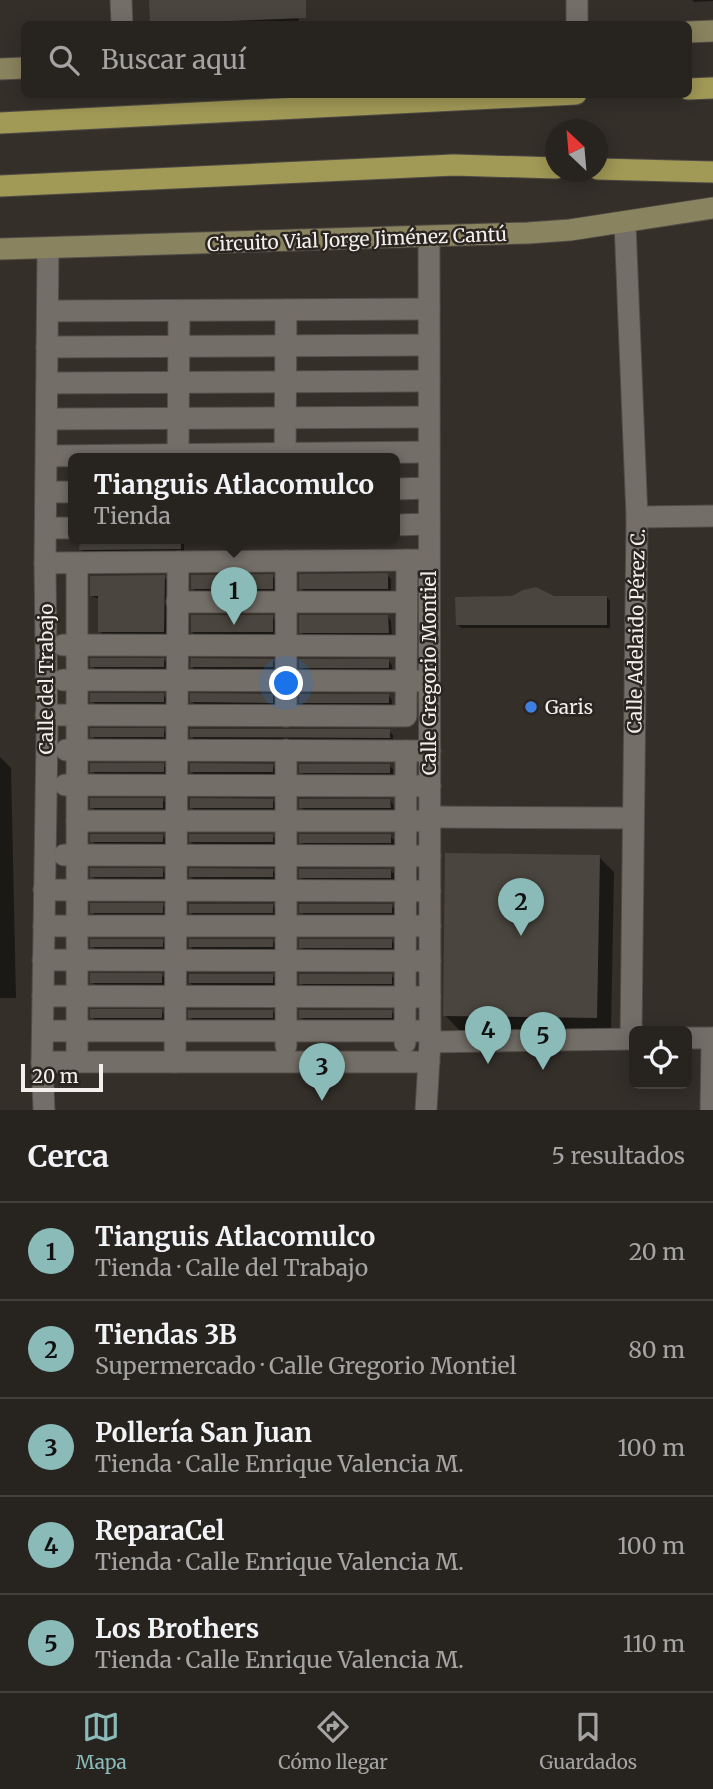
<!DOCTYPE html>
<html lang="es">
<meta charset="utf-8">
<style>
:root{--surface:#27231f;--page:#332f2c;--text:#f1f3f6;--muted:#a4a4a4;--line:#43403d;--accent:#8bbbb9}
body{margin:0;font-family:Merriweather,serif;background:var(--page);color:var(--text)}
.controls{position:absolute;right:21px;bottom:21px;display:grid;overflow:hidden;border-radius:10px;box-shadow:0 4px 18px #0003}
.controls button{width:63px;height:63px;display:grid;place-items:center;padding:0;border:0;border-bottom:2px solid var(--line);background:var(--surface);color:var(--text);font:35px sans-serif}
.compass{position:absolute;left:545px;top:119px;width:63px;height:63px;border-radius:50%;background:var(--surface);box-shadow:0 4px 18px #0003;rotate:334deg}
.scale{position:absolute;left:21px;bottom:18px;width:82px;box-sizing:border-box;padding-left:7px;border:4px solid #f3efec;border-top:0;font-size:19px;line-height:24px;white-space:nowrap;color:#f3efec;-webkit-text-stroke:5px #2a2520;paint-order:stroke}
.you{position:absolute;left:287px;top:684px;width:24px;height:24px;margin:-18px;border:5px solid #fff;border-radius:50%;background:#1a73e8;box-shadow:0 0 0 10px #1a73e833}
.badge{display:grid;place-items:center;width:46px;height:46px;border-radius:50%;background:var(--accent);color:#111;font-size:23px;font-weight:700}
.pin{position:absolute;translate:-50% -58px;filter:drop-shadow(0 2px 4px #0008)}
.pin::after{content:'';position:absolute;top:37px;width:24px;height:21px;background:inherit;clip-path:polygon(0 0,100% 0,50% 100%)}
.popup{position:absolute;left:68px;top:453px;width:332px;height:91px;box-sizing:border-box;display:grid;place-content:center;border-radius:10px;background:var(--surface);filter:drop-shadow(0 2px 5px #0005);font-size:23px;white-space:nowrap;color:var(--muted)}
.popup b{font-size:26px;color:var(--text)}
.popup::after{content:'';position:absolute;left:50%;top:100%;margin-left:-14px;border:14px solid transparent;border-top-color:var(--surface)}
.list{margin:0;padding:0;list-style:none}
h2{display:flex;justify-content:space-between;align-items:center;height:91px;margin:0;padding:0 28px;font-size:30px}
h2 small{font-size:23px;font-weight:400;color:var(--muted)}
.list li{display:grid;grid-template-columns:46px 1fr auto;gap:21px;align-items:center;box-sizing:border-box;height:98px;padding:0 28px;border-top:2px solid var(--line)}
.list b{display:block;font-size:26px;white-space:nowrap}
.list p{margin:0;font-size:23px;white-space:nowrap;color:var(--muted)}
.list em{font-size:23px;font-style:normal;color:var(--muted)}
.icon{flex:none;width:38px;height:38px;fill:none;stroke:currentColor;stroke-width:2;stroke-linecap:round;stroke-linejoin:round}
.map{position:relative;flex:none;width:713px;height:1110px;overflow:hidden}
.search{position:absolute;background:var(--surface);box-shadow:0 4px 18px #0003;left:21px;right:21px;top:21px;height:77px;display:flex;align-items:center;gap:18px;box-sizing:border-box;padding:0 24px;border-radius:10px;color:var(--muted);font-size:26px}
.sheet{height:581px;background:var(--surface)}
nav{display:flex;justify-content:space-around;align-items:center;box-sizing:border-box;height:98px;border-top:2px solid var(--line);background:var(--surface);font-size:19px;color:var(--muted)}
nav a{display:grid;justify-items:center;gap:4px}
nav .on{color:var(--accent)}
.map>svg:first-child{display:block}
.shadow{fill:#0007}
.building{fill:#4a453e}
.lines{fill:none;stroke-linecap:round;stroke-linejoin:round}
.street-casing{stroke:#504b46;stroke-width:23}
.secondary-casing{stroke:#504b46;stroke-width:23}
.primary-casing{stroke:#504b46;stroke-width:23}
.street{stroke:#736e67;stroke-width:21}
.secondary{stroke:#8a835f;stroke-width:21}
.primary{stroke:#a19956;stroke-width:21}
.shop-dot{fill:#3f7fe0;stroke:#2a2520;stroke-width:2.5}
.labels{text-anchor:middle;stroke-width:5;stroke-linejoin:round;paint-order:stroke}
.street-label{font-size:19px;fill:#f3efec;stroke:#2a2520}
.poi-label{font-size:19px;fill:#f3efec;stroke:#2a2520;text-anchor:start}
</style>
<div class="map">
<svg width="713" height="1110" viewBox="0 0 713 1110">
<rect width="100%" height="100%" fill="#342f29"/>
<g class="shadow">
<path d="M151,0H298L299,24H152Z"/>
<path d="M692,0H713V1L694,2Z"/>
<path d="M81,539H184V552L85,553L81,549Z"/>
<path d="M387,575L391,579V592H305L301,588Z"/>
<path d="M272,576L276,580V592H196L193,588Z"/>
<path d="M164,577L168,581L167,635H103L100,631L99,599L92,596Z"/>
<path d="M607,597L610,601V628H461L457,624L554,598Z"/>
<path d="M272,617L276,621V635H196L192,632Z"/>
<path d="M388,617L391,621L392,636H305L301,632Z"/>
<path d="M164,660L167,664V670H96L92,666Z"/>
<path d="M272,660L276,664V670H196L192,667Z"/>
<path d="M388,661L392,665V671H305L301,667Z"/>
<path d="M163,695L167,699V705H96L92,701Z"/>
<path d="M272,695L276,699V705H196L192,702Z"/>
<path d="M389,696L392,700V706H305L301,702Z"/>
<path d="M163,730L167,734V740H96L92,736Z"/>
<path d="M389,731L393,735V741L196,740L192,737Z"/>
<path d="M0,757L11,768L16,998H0Z"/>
<path d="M163,765L167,769V775H96L92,771Z"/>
<path d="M272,765L276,769V775H195L192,772Z"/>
<path d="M389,766L393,769V776L305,775L301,772Z"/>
<path d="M163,800L166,804V811H96L92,807Z"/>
<path d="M272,800L276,804V811H195L191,807Z"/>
<path d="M390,801L393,804L394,811H305L301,807Z"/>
<path d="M163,836L166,840V845H96L92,841Z"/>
<path d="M272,836L276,840V845H195L191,842Z"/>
<path d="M390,836L394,840V846L305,845L301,842Z"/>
<path d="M599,857L614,872L611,1033L460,1031L445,1015Z"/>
<path d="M162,870L166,874V880H96L92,876Z"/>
<path d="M272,870L276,874V880H195L191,877Z"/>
<path d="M391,871L394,874V881H305L301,877Z"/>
<path d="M162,905L166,909V916H96L92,912Z"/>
<path d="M272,905L276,909V916H194L191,912Z"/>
<path d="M391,906L395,909V916H305L301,912Z"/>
<path d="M162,941L166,945V950H96L92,946Z"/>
<path d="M272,941L276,945V950H194L191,947Z"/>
<path d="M392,941L395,945V951H305L301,947Z"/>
<path d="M162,975L165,979V986H96L92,982Z"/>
<path d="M272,975L276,979V986H194L190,983Z"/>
<path d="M391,976L395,979V987H305L301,983Z"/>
<path d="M161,1011L165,1015V1021H96L92,1017Z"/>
<path d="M272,1011L276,1015V1021H194L190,1017Z"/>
<path d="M391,1012L395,1015V1021H305L301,1017Z"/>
</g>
<g class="building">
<path d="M149,0H306V18L150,24Z"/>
<path d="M80,539H181V549L79,550Z"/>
<path d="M388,573V589H299V574Z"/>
<path d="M273,574V589H191V575Z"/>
<path d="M165,575L164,632H98V596H90V576Z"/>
<path d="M536,587L554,596H607V625H456L455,597L512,596L523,590Z"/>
<rect x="191" y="615" width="82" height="17"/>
<path d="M299,615H388L389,633H299Z"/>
<rect x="90" y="658" width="74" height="9"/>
<path d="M191,658L273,659V667H190Z"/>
<rect x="299" y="659" width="90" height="9"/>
<rect x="90" y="693" width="74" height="9"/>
<path d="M190,693L273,694V703L190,702Z"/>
<rect x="299" y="694" width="90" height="9"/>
<rect x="90" y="728" width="74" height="9"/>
<path d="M190,729H390V738L190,737Z"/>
<rect x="90" y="763" width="74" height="9"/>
<path d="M190,763L273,764V772H190Z"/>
<rect x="299" y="764" width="91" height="9"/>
<rect x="90" y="798" width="73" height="10"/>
<path d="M190,798L273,799V808H190Z"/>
<path d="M299,799H390L391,808H299Z"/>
<rect x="90" y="834" width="73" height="8"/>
<rect x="189" y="834" width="84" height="8"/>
<rect x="299" y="834" width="92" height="9"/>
<path d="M445,853L600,855L597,1018L443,1016Z"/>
<rect x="90" y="868" width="73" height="9"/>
<path d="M189,868L273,869V877H189Z"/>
<rect x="299" y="869" width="92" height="9"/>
<rect x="90" y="903" width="73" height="10"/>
<rect x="189" y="904" width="84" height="9"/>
<rect x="299" y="904" width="93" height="9"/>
<rect x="90" y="939" width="73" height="8"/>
<rect x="189" y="939" width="84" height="8"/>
<rect x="299" y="939" width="93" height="9"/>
<rect x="90" y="973" width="72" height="10"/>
<rect x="189" y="974" width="84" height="9"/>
<rect x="299" y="974" width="93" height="10"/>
<rect x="90" y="1009" width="72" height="9"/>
<rect x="188" y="1010" width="85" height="8"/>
<rect x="299" y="1010" width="93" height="8"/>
</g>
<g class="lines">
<defs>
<g id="street">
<path d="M121,0L122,24"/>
<path d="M577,0V24"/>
<path d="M625,223L637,517L631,1039"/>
<path d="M48,311L429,309"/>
<path d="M47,347L429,345"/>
<path d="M47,383L429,381"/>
<path d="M47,419L429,417"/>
<path d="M47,456L429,452"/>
<path d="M178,459L179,311"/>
<path d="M285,459L286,310"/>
<path d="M395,489L429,488"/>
<path d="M46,492H73"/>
<path d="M637,517L713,516"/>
<path d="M395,525L429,524"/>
<path d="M46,528H73"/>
<path d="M45,563L420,560"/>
<path d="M77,563V1062"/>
<path d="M177,602H406"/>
<path d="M63,645L406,646"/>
<path d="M63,680L419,681"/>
<path d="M46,715L406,716L407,560"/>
<path d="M286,716V561"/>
<path d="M66,750L430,751"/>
<path d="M286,750V1046"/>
<path d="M65,785L430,786"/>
<path d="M430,817L633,818"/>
<path d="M77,821H430"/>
<path d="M64,855L430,856"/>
<path d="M44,890L430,891"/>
<path d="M44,926H430"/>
<path d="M43,960L430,961"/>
<path d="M43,996L430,997"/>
<path d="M43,1031H430"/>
<path d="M687,1038H713"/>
<path d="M430,1042L634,1039"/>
<path d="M405,1043L406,751"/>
<path d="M42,1062H429"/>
<path d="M175,1062L178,562"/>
<path d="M44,1110L42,1062L47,735L45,563L48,249"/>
<path d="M426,1110L430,1042L429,237"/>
<path d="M711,1110L712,1038"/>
</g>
<g id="secondary">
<path d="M688,32L713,31"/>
<path d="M0,69L24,68"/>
<path d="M0,249L528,233L570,230L713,208"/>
</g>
<g id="primary">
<path d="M688,89L713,88"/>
<path d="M0,123L576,94"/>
<path d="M598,169L713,172"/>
<path d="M0,186L454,165L556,168"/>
</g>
</defs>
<use href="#street" class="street-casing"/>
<use href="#secondary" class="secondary-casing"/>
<use href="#primary" class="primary-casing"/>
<use href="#street" class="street"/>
<use href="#secondary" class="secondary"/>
<use href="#primary" class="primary"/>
</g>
<circle class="shop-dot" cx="531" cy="707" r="7"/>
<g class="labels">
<g class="street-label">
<text transform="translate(357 239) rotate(-2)" y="7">Circuito Vial Jorge Jiménez Cantú</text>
<text transform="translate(636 631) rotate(-89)" y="7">Calle Adelaido Pérez C.</text>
<text transform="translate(429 673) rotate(-90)" y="7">Calle Gregorio Montiel</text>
<text transform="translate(46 679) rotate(-90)" y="7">Calle del Trabajo</text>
</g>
<g class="poi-label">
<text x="545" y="714">Garis</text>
</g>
</g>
</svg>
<div class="controls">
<button><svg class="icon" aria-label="locate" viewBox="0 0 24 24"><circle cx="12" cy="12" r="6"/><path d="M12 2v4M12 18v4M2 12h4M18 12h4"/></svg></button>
</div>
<svg class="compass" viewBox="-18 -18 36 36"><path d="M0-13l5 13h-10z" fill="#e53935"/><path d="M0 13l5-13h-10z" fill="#a4a4a4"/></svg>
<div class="scale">20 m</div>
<div class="you"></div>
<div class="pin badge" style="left:234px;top:625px">1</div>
<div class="popup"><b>Tianguis Atlacomulco</b>Tienda</div>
<div class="pin badge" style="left:521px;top:936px">2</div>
<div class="pin badge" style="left:322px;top:1101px">3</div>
<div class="pin badge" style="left:488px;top:1064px">4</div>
<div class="pin badge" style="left:543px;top:1070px">5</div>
<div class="search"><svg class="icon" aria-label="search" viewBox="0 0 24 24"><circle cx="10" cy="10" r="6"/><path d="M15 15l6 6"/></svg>Buscar aquí</div>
</div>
<section class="sheet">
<h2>Cerca<small>5 resultados</small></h2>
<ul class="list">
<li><span class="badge">1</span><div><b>Tianguis Atlacomulco</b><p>Tienda · Calle del Trabajo</p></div><em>20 m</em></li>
<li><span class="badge">2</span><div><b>Tiendas 3B</b><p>Supermercado · Calle Gregorio Montiel</p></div><em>80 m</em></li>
<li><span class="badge">3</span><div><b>Pollería San Juan</b><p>Tienda · Calle Enrique Valencia M.</p></div><em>100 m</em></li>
<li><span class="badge">4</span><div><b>ReparaCel</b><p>Tienda · Calle Enrique Valencia M.</p></div><em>100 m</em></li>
<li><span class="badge">5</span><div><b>Los Brothers</b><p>Tienda · Calle Enrique Valencia M.</p></div><em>110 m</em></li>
</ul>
</section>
<nav>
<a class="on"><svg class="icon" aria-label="map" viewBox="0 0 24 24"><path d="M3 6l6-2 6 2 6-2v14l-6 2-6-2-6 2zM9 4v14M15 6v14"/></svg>Mapa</a>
<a><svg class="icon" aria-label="directions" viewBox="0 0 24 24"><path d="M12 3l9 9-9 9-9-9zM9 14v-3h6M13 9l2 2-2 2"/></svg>Cómo llegar</a>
<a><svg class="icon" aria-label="saved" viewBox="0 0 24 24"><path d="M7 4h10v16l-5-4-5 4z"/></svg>Guardados</a>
</nav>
